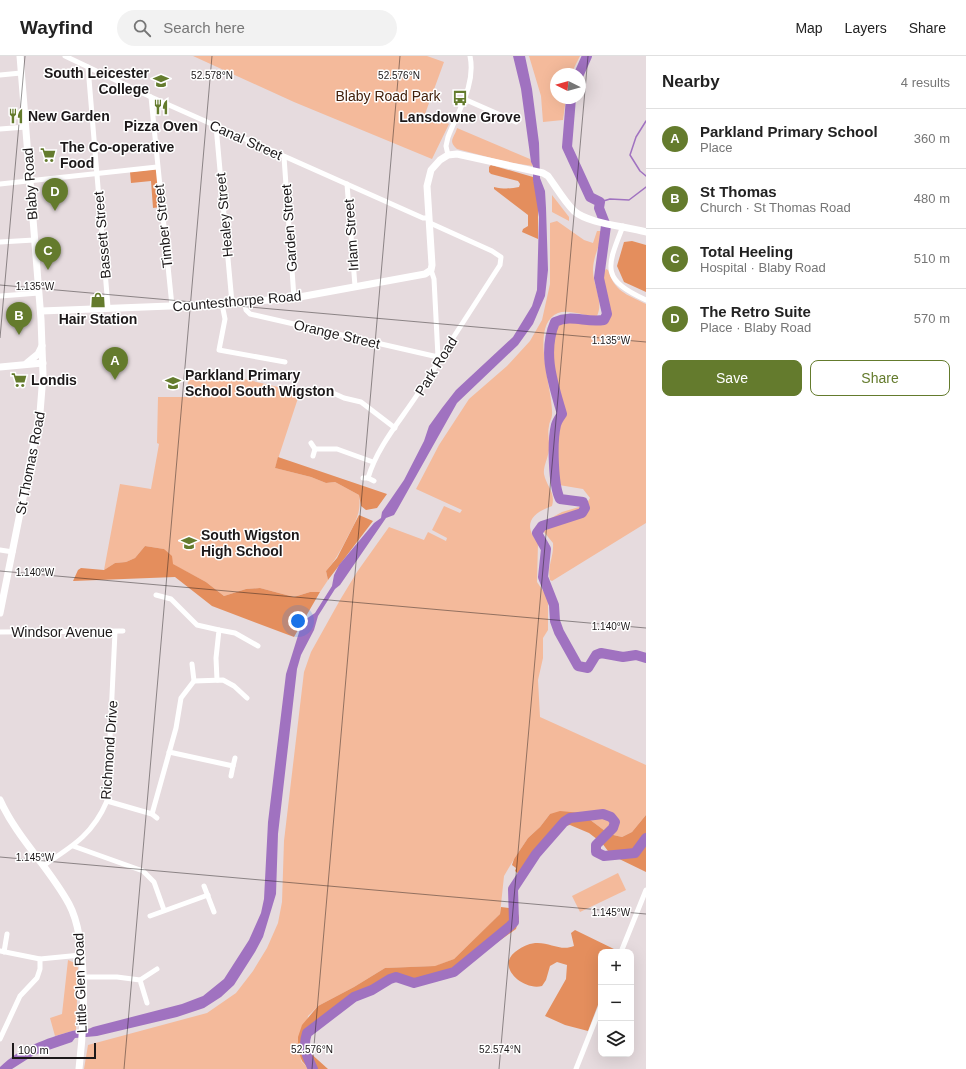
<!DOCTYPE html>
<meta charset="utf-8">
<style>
:root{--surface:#fff;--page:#f2f2f2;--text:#222;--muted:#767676;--line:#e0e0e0;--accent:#647b2d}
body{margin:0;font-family:Helvetica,sans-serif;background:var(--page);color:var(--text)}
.controls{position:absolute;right:12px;bottom:12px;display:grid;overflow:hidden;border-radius:8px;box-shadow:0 4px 16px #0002}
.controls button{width:36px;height:36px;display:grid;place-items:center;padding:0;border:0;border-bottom:1px solid var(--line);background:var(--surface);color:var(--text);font:20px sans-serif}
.compass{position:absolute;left:550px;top:12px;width:36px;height:36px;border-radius:50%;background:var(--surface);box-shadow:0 4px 16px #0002;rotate:275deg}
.scale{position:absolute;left:12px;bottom:10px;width:84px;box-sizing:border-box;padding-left:4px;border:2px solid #1c1819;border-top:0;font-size:11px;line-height:14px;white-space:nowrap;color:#1c1819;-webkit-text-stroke:3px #fff;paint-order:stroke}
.you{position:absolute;left:298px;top:565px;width:14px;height:14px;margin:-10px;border:3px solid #fff;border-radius:50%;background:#1a73e8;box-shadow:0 0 0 6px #1a73e833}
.badge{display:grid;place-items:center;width:26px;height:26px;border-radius:50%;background:var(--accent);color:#fff;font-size:13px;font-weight:700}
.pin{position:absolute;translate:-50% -33px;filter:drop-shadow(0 1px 2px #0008)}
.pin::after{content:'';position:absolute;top:21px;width:14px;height:12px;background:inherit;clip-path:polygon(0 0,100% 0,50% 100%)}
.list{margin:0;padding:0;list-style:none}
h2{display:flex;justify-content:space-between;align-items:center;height:52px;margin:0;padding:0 16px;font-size:17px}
h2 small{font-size:13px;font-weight:400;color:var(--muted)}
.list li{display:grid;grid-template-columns:26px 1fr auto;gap:12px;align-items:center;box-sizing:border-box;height:60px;padding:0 16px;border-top:1px solid var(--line)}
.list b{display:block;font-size:15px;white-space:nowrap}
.list p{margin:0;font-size:13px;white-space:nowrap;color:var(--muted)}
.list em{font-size:13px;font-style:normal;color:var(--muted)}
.actions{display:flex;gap:8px;padding:12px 16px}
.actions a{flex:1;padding:9px 0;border:1px solid var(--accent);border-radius:8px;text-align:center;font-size:14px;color:var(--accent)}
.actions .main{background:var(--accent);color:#fff}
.icon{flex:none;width:22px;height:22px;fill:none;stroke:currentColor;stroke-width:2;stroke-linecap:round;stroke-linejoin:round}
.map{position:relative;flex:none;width:646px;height:1013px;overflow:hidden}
header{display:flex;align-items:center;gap:24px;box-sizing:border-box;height:56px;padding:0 20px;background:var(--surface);border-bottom:1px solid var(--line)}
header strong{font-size:19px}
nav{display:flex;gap:22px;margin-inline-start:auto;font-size:14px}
.search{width:280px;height:36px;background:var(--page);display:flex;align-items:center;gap:10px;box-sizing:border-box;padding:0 14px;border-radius:22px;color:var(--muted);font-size:15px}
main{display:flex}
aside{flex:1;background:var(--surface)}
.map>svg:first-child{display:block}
.green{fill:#f4ba9b}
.forest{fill:#e48e5d}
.water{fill:#a072c0}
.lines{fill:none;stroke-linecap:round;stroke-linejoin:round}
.stream{stroke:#a072c0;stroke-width:1.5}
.river{stroke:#a072c0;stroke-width:10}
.street{stroke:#fff;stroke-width:5}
.secondary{stroke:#fff;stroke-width:7}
.ticks{fill:none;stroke:#1c1819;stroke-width:1;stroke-opacity:0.45}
.labels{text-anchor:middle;stroke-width:3;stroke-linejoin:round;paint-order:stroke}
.poi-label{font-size:14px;font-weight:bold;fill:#1c1819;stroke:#fff;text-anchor:start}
.park-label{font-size:14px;fill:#42200b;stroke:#fff}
.street-label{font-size:14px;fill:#1c1819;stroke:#fff}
.ticks-label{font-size:10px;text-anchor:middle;fill:#1c1819;stroke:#fff;stroke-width:3;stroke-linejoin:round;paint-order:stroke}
</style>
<header>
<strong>Wayfind</strong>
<div class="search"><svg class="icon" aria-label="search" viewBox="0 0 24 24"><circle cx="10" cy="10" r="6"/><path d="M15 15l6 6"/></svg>Search here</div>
<nav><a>Map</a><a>Layers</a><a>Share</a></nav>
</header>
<main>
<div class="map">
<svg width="646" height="1013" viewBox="0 0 646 1013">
<rect width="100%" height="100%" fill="#e6dbde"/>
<g class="green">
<path d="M193,0H427L444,6L425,58L449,68L432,103L294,46Z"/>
<path d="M529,0H580L571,18H556V42H566L563,64L543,66L541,40Z"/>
<path d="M457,72L530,103L533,110L507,106L457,93C447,85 455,81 457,72Z"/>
<path d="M552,139L569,161V165L552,156Z"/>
<path d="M557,165L584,184L593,187L597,175H601L603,178C599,190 593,202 593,214C593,230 604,245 597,260C585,261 570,253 558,257C528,269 554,335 552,359C552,363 549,366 549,370C547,378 550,386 549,394C548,402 543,411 544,418C546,430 556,436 552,450C532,457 522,468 538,487L537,526L548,542V574L543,582V602L538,624L540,661L646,709V759L632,776L622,781L609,778L581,757L550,758L540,771L528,782L514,803L504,820L500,858L484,874L454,903L436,910L385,912L354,931L318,950L308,960L301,1005L309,1013H84L88,989L207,957L236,937L253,915L267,892L278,867L282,846L284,785L304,616L311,596L340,544L357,516L389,471L424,484L428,476L446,485L447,482L432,474L444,450L460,457L462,454L416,433L439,389L469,343L507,310L530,285L542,264L550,228V167Z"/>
<path d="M606,213L608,214C615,236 626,238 646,248V467L552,525L550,524C547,510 554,501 553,487L540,471L542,467L562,456L586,449L590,442L583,433L559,429C556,416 558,405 557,392C557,389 556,386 556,383C557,373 564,364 562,354C559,332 538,286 557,267C565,259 589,274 606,264C613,248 597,226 606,213Z"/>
<path d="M222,318L300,336L275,412L311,421L326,427L335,426L359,439C362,459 353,469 345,486C339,497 335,505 326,515L328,524L320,536H310L294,541L260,532L246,533L224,540L206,526L172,508L164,493L145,490L135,502L126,506L115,507L104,514L120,428L151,433L159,388L157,387L158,341H187L188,324H219Z"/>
<path d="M618,817L626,834L580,856L572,840Z"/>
<path d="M68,904L75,907L78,912L76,974L55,980L50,962L62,958Z"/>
</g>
<g class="forest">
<path d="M491,109L533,121L538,148V183L522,176L523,173L528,170V159L494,133V131C503,133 510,133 519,131L520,128L518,125L491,118L489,116V111Z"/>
<path d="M157,113L160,151L153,152L151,125L131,127L130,116Z"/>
<path d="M632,185L646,189V236L624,226L617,210L624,186Z"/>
<path d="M278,401L387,438L377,452L366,454L361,450L359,439L335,426L326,427L311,421L275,412Z"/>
<path d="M359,459L373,465L328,524L326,515L337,502Z"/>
<path d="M145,490L164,493L172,500L173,508L206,526L224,540L246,533L260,532L294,541L310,536H320L294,581L212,550L175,521L73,525L78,514L81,512L104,514L115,507L126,506L135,502Z"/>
<path d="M560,755L581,757L609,778L622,781L632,776L646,759V816L611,799L602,787L589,777L570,769L564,770L541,787L521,820L515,815L516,812L512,809L514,803L528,782L540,771L550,758Z"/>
<path d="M501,851L509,852L518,858L519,862L516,873L465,909L424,922L391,924L355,940L345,951L332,955L317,967L311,976L308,995L328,1013H309L302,1005L298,994V981L302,969L318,950L354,931L385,912L435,910L454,903L500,858Z"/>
<path d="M575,874L618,895L601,896V941L588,975L565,969L545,960L566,923L567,909L557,906L550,910L546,924L542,930C523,935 496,911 515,896C541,875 555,898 574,890L571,877Z"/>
</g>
<path class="water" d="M513,0H525L532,33L539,87L540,122L545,135L546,152L548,214L545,240L533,268L518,289L457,347L397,454L394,459L386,462L340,529L335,533L318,560L314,574L301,599L297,613L278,778L276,838L263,881L255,896L234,929L221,941L204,952L177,961L97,980L75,982L72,986L34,999L12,1013H0V1011C21,991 45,983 72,975C79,973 86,975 93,971L182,948L203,940L224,923L249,884L261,857L264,843L268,766L286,618L301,570L303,565L315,557L332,530L334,519L339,509L374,467L381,462L382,456L404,424L424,385L429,370L442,352L456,334L513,281L532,250L537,234L539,161L533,124V110L531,106L521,33Z"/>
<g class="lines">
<g class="stream">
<path d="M646,65L636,81L630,99L640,115L646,120"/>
<path d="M600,146L610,143L629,144L646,131"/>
</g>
<g class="river">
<path d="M579,18L587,0"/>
<path d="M571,42L567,91L590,141L600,146L599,152L606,170L599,222L607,258L604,264C585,267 572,258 555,266C542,297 553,327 562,358C560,361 557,365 556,369C552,385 553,429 560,443L583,446L585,452L582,457L542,470L537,477L546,493L543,521L554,549L555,565L559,576L578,610L588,612L596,599L601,597L623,601L636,599L646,602"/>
<path d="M313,1013C307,1000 302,992 307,977L354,941L372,934L390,923L396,921L414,927L454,916L510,870L514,866L513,833L536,798L564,766L570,762L603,758L611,761L615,766L613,772L596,789V796L604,800L635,797L646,782"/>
</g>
<g class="street">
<path d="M65,0L151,41L423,162H429"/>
<path d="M88,11L108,251"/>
<path d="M0,19L21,17"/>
<path d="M151,41L172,250"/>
<path d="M464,43L516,66"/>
<path d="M216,70L232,247"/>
<path d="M0,73L26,71"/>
<path d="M448,99L446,90L448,81C458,55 476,29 470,0"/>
<path d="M284,101L294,242"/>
<path d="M0,128L157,111"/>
<path d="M347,128L355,230"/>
<path d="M623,170C607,211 600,223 646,244"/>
<path d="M0,186L34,184"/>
<path d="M0,240L39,237"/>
<path d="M244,246L246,254L250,258L438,301L434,223L431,214"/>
<path d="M222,248L225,263L219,294L285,306"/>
<path d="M333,337L344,342L361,346L395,372"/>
<path d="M311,387L315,393L313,400"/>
<path d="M315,393H337L373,406"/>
<path d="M363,422H368L374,425"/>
<path d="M368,422C377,391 400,365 417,339C425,328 436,314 438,301L442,299L500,209L501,201L492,195L430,167"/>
<path d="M0,494L13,496"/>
<path d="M156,539L171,543L197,569L219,574L216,602L217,624"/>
<path d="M219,574L235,577L258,590"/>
<path d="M0,576L123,575"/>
<path d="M192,608L194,625"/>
<path d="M169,696L233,710L231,720"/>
<path d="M233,710L235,702"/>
<path d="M107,745L152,758L157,762"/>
<path d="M152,758L176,672L181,642L194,625L223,624L234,630L247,642"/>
<path d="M73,790L143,815L154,826L164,854"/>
<path d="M44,809C73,790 93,778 107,745L115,576"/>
<path d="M204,830L214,856"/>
<path d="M150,860L208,839"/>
<path d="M0,895L40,903L81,899"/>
<path d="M4,896L7,878"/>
<path d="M621,896L646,834"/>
<path d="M82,921H117L140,924L147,947"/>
<path d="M140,924L157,913"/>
<path d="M0,983L20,940L37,922L40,913V903"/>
<path d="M576,1013L601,950"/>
</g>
<g class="secondary">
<path d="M41,255L222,248L294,242L425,218L431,214L432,209L427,130L431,114L440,104L448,99L457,98L543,117L548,120C556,131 564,145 574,155C589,168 626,170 646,176"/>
<path d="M27,307L38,298L42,290"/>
<path d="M0,311L43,307"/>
<path d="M0,557L40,357L43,319L41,263L20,0"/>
<path d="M0,744C17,782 49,811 69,848C89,885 84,971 79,1013"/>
</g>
</g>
<path class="ticks" d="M0,229L646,286M0,282L25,0M0,515L646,572M0,801L646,858M124,1013L212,0M312,1013L400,0M499,1013L588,0"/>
<defs>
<symbol id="university-bare" viewBox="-9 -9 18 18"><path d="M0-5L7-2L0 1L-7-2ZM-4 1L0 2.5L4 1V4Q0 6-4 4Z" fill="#647b2d" stroke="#fff" stroke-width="2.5" paint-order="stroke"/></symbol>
<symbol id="bus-bare" viewBox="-9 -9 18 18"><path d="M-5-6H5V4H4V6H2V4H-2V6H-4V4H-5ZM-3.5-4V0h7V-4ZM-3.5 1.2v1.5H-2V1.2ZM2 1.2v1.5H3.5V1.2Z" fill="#647b2d" stroke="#fff" stroke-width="2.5" paint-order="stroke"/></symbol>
<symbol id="restaurant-bare" viewBox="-9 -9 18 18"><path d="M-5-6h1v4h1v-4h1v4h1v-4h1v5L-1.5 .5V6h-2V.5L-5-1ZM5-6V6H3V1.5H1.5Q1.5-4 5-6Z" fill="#647b2d" stroke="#fff" stroke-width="2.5" paint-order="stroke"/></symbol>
<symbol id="supermarket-bare" viewBox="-9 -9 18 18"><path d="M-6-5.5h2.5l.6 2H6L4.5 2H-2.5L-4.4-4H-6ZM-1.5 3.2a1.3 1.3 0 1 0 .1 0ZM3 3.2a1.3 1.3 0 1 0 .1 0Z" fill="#647b2d" stroke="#fff" stroke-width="2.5" paint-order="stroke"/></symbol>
<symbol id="shop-bare" viewBox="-9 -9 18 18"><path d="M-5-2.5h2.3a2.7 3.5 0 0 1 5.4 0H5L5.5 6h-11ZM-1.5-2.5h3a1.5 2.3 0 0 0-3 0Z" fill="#647b2d" stroke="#fff" stroke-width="2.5" paint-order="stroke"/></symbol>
<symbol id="school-bare" viewBox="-9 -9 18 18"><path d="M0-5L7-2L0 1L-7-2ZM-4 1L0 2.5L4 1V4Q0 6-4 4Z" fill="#647b2d" stroke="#fff" stroke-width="2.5" paint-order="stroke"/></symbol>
</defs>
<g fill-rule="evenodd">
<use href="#university-bare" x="150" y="14" width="22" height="22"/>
<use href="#bus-bare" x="449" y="31" width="22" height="22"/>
<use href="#restaurant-bare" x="150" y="40" width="22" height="22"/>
<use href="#restaurant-bare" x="5" y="49" width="22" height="22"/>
<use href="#supermarket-bare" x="37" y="88" width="22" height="22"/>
<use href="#shop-bare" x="87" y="233" width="22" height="22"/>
<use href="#supermarket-bare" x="8" y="313" width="22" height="22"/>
<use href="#school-bare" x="162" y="316" width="22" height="22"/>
<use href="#school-bare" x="178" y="476" width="22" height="22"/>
</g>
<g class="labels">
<g class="poi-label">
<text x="149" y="22" text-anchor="end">South Leicester<tspan x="149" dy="16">College</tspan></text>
<text x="28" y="65">New Garden</text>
<text x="460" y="66" text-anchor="middle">Lansdowne Grove</text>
<text x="161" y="75" text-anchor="middle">Pizza Oven</text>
<text x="60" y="96">The Co-operative<tspan x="60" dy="16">Food</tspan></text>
<text x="98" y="268" text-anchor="middle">Hair Station</text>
<text x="185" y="324">Parkland Primary<tspan x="185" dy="16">School South Wigston</tspan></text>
<text x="31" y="329">Londis</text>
<text x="201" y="484">South Wigston<tspan x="201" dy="16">High School</tspan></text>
</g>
<g class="park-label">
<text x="388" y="45">Blaby Road Park</text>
</g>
<g class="street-label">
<text transform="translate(246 84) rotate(24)" y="5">Canal Street</text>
<text transform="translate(30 128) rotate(-94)" y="5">Blaby Road</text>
<text transform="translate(224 159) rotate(-95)" y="5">Healey Street</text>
<text transform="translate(163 170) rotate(-96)" y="5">Timber Street</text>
<text transform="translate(289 172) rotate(-94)" y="5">Garden Street</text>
<text transform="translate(102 179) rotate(-95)" y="5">Bassett Street</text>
<text transform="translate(351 179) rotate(-94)" y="5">Irlam Street</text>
<text transform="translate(237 245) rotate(-5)" y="5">Countesthorpe Road</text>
<text transform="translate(337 278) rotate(13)" y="5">Orange Street</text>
<text transform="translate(436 310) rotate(-58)" y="5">Park Road</text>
<text transform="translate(30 407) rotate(-79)" y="5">St Thomas Road</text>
<text x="62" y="581">Windsor Avenue</text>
<text transform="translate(109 694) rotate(-86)" y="5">Richmond Drive</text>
<text transform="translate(80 927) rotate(-92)" y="5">Little Glen Road</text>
</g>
</g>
<g class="ticks-label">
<text x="212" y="23">52.578°N</text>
<text x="399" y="23">52.576°N</text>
<text x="35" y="234">1.135°W</text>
<text x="611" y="288">1.135°W</text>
<text x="35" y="520">1.140°W</text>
<text x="611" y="574">1.140°W</text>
<text x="35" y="805">1.145°W</text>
<text x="611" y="860">1.145°W</text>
<text x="312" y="997">52.576°N</text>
<text x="500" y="997">52.574°N</text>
</g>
</svg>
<div class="controls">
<button>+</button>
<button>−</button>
<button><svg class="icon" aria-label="layers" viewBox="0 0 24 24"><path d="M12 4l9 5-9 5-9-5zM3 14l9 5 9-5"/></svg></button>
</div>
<svg class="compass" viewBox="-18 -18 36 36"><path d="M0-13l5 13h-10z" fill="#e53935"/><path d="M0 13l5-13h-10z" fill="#767676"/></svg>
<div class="scale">100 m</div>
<div class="you"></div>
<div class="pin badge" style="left:115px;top:324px">A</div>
<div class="pin badge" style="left:19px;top:279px">B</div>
<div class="pin badge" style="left:48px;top:214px">C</div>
<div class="pin badge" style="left:55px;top:155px">D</div>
</div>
<aside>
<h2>Nearby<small>4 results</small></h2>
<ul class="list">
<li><span class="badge">A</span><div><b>Parkland Primary School</b><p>Place</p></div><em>360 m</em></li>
<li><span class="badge">B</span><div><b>St Thomas</b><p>Church · St Thomas Road</p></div><em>480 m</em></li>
<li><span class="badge">C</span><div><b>Total Heeling</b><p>Hospital · Blaby Road</p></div><em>510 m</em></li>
<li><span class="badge">D</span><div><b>The Retro Suite</b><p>Place · Blaby Road</p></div><em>570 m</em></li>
</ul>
<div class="actions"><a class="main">Save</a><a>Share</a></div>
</aside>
</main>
